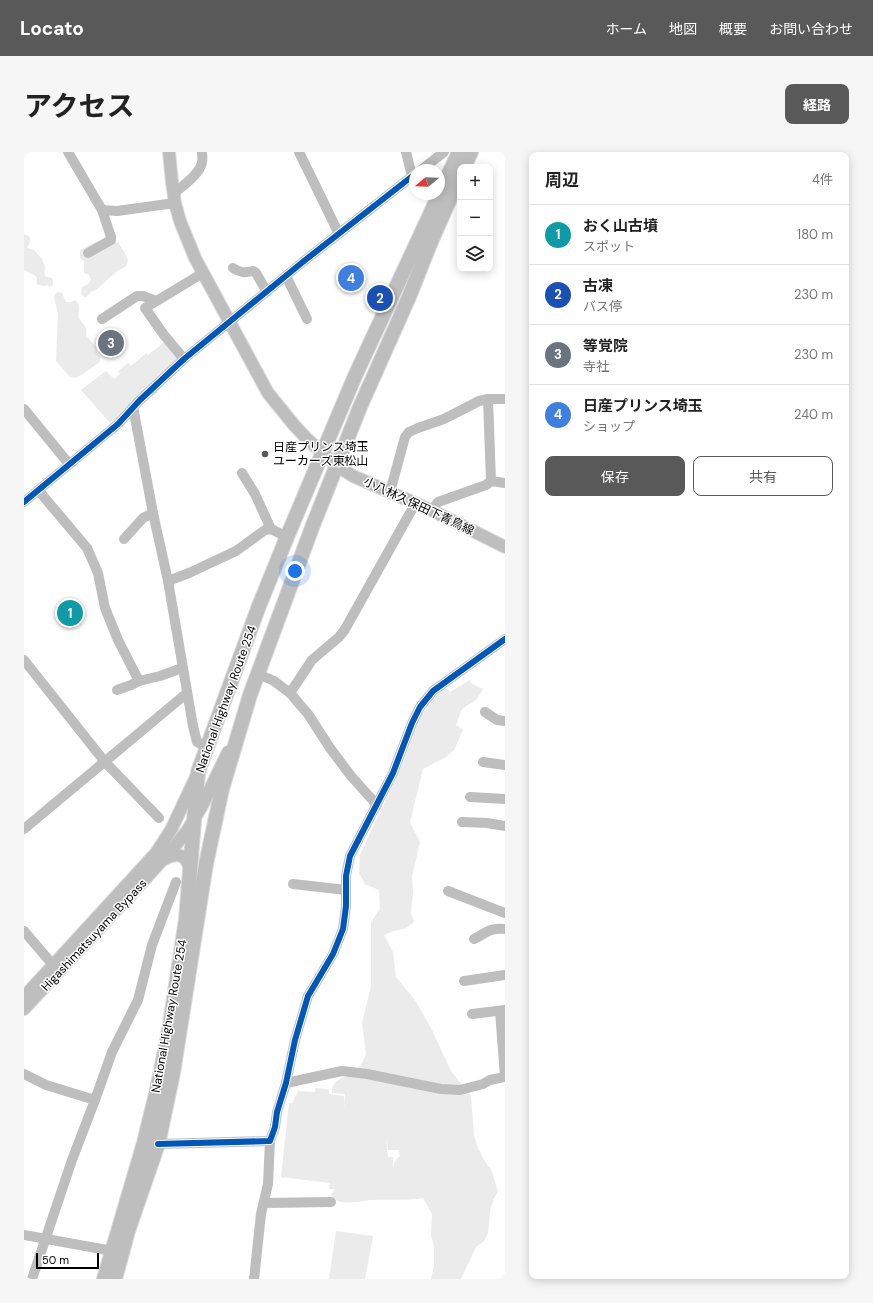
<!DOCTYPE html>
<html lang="ja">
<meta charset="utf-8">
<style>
:root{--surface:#fff;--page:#f6f6f6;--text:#222;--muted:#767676;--line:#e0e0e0;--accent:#595959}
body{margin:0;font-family:"DM Sans","Noto Sans JP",sans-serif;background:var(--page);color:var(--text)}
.controls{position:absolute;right:12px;top:12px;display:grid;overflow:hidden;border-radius:8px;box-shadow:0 2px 10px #0003}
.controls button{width:36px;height:36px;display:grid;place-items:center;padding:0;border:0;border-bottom:1px solid var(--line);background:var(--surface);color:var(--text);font:20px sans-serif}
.compass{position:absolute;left:385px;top:12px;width:36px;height:36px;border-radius:50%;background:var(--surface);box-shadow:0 2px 10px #0003;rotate:251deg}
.scale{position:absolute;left:12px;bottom:10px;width:63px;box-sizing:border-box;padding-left:4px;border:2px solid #000;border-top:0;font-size:11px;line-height:14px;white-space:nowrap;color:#000;-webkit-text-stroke:3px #fff;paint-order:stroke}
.you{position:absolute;left:271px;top:419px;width:14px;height:14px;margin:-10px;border:3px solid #fff;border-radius:50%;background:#1a73e8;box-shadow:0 0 0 6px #1a73e833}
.badge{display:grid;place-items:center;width:26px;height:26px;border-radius:50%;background:var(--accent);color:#fff;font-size:13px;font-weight:700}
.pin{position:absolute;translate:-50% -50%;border:2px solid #fff;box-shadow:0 1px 4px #0006}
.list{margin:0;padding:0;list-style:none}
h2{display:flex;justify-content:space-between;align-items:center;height:52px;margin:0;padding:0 16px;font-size:17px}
h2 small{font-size:13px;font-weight:400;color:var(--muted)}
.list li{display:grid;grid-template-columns:26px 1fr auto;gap:12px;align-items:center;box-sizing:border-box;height:60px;padding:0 16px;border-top:1px solid var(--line)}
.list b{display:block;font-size:15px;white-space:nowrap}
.list p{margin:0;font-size:13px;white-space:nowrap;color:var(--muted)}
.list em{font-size:13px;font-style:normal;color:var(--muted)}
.actions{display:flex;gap:8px;padding:12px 16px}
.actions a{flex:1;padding:9px 0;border:1px solid var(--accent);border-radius:8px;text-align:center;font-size:14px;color:var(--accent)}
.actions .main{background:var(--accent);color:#fff}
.icon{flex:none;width:22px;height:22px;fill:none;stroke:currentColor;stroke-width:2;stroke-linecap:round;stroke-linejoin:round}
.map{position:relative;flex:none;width:481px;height:1127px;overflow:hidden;border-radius:8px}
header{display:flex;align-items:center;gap:24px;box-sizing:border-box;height:56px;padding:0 20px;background:var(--accent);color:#fff}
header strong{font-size:19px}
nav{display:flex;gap:22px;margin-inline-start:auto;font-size:14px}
.intro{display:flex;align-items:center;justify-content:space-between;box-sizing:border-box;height:96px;padding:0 24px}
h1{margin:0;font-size:28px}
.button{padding:10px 18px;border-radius:8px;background:var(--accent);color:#fff;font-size:14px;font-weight:700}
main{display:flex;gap:24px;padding:0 24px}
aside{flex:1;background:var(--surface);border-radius:8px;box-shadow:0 2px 10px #0003}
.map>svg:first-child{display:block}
.green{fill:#ebebeb;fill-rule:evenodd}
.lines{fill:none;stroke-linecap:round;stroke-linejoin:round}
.major-casing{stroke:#dbdbdb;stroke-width:14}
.highway-casing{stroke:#dbdbdb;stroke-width:16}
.minor{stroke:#bebebe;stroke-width:10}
.major{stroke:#bebebe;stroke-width:12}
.highway{stroke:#bebebe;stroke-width:14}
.cycleway-casing{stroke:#fff;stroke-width:8}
.cycleway{stroke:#0057b8;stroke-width:6}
.poi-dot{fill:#595959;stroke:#fff;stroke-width:1.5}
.labels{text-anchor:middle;stroke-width:3;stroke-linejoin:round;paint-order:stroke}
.poi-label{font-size:12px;fill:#000;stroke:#fff;text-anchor:start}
.street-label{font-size:12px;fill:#000;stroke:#fff}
</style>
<header>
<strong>Locato</strong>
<nav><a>ホーム</a><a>地図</a><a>概要</a><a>お問い合わせ</a></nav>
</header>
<div class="intro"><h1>アクセス</h1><a class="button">経路</a></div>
<main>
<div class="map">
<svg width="481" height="1127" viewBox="0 0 481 1127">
<rect width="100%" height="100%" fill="#fff"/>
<g class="green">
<path d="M0,82L5,84C7,89 6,91 3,96L10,98L18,107L21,115L20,121L22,125L28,126L29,129V133L25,135L24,133L19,134L13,132V126L10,123L0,118Z"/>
<path d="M80,86L85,95L90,90L94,91L101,101L104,109L102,114L92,120L73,137L67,140L62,145L57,143L58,135L64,132L67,128L65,123L60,121V109L56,106V98Z"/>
<path d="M34,140L38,141L42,150H47L51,148C59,156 53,158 55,167C60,172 64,176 62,183L72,195L73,201L76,205V210L59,222L51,226L46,225L32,209L34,162L30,145L31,142Z"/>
<path d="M143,188L156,205L116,242L87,272L57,238L82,219L90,227L96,222L94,219L104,211L107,214L122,201L124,203Z"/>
<path d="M446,528L448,532L459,537L453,547L438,557L432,573L439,578L430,598L422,605L399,617L386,670L396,690L388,724L389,740L387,761L390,770L380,777L370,779L360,783L369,800L372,825L391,848L407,876L427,919L447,944L450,983L454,996L463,1013L467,1016L474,1040L470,1046L466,1059L464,1081L460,1089L452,1095L437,1127H407L410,1114V1095L407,1083L408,1062L399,1046C382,1049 364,1047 346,1048C337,1049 320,1053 312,1048C310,1047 309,1045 307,1043L311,1037H305L306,1031L257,1025L265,951H268L274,939L291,940V936L305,937V942L320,944V956L321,942L308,941C308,927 318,926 330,923L339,909L342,902L338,871L347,834V770L356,757L355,738L341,732L335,721L336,703L379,611L394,567L417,538L422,536L426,540ZM362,985L364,998H374L376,1004L371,1009L369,1016V1005H364Z"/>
<path d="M312,1079L349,1084L341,1127H305Z"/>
</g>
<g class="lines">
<defs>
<g id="major">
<path d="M145,0L148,30L151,51L156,69L171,106L244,241L270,273L283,287L313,314L329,324L409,359L481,395"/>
<path d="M140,707C154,701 162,701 166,718"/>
<path d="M0,845L132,701L147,678L172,625"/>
<path d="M0,857L123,725L150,695L163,679L178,654L204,600"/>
</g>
<g id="highway">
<path d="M440,15L447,0"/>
<path d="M80,1127L120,991L133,938L146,873L162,767L174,620L235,454L263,385L331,224L435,0"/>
<path d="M91,1127L104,1079L134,992L149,921L182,712L198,637L226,543L289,373L336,255L385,145L406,92L436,24"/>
</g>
</defs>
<use href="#major" class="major-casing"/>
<use href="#highway" class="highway-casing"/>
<g class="minor">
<path d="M44,0L78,58L87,85V88L64,101"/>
<path d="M275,0L315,82"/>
<path d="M382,0L388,24"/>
<path d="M397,18L420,0"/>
<path d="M150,41C158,35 177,21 178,10C179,7 178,3 178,0"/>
<path d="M78,58L93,59L151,51"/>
<path d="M209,116C216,121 221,121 229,119L232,121L243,140"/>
<path d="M262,124L283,167"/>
<path d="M78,167L113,144H119L132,149"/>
<path d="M160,207L140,183L121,156L179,121"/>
<path d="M109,255L129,361L144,429L169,574L173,590L183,595"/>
<path d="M0,257L45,312"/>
<path d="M218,321L231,342L247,377"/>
<path d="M467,329L481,331"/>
<path d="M14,338L63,396L74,421L81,456L94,488L115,529L136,524L158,516"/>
<path d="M366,340L381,285L385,280L394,276L420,267L455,249L464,247H481"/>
<path d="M0,350L94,272L116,248L160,207L280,109L391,22"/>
<path d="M409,359L411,354L414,350L462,333L467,329L464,247"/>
<path d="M100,387L119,366L129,361"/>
<path d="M144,429L165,421L212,399L241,378L247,377L263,385"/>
<path d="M0,508L81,610L135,666"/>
<path d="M234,522L250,529L266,541L288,508L315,485L320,479L391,352"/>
<path d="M93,538L107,533L115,529"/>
<path d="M266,541L284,562L306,596L327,624L353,653"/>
<path d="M461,560L473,568L481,569"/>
<path d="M459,610L481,613"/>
<path d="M446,645L481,647"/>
<path d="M438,670L463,671L481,674"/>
<path d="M0,677L163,541"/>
<path d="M269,732L322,738"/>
<path d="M424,739L481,761"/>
<path d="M0,779L29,813"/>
<path d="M450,787C464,780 464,776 481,777"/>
<path d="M440,829L481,823"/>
<path d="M476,859L481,925"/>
<path d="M448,862L481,858"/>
<path d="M0,922L22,933L71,948"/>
<path d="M262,931L318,919L343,922L417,937L436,938L459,932L466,928L481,925"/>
<path d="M134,992L246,989L251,975L253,960L262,931L271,888L284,844L309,802L319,777L322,754V724L326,704L369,621L388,571L396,555L409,539L481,487"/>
<path d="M240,1051L307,1050"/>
<path d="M0,1083L94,1100"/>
<path d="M8,1127L48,1008L71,948L88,900L114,848L128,793L152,730"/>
<path d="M230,1127L237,1062L244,1032L246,989"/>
</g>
<use href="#major" class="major"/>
<use href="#highway" class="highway"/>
<defs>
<g id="cycleway">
<path d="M0,350L94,272L116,248L160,207L280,109L391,22"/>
<path d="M134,992L246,989L251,975L253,960L262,931L271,888L284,844L309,802L319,777L322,754V724L326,704L369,621L388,571L396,555L409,539L481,487"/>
</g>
</defs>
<use href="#cycleway" class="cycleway-casing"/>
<use href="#cycleway" class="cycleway"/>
</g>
<circle class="poi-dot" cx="241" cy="302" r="4"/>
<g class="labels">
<g class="poi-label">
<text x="249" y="299">日産プリンス埼玉<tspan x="249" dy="14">ユーカーズ東松山</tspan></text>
</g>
<g class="street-label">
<text transform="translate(395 354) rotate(25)" y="4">小八林久保田下青鳥線</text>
<text transform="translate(202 547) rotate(-70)" y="4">National Highway Route 254</text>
<text transform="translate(70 783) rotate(-47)" y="4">Higashimatsuyama Bypass</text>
<text transform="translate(145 864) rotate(-80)" y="4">National Highway Route 254</text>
</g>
</g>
</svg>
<div class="controls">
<button>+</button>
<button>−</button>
<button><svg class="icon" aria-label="layers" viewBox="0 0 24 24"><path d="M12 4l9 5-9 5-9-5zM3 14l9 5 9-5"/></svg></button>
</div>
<svg class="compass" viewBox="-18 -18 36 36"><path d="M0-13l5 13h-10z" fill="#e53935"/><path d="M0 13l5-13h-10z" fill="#767676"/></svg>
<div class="scale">50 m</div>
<div class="you"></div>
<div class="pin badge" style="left:46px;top:461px;background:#0f9aa8">1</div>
<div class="pin badge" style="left:356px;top:146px;background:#1a4fb4">2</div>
<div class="pin badge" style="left:87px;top:191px;background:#6b7280">3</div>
<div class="pin badge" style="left:327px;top:126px;background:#3f7fe0">4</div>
</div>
<aside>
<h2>周辺<small>4件</small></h2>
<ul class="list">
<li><span class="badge" style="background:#0f9aa8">1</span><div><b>おく山古墳</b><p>スポット</p></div><em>180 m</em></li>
<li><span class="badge" style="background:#1a4fb4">2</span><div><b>古凍</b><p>バス停</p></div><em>230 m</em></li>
<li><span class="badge" style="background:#6b7280">3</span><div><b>等覚院</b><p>寺社</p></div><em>230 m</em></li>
<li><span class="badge" style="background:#3f7fe0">4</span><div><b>日産プリンス埼玉</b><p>ショップ</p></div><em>240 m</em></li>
</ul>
<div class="actions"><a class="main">保存</a><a>共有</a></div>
</aside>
</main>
